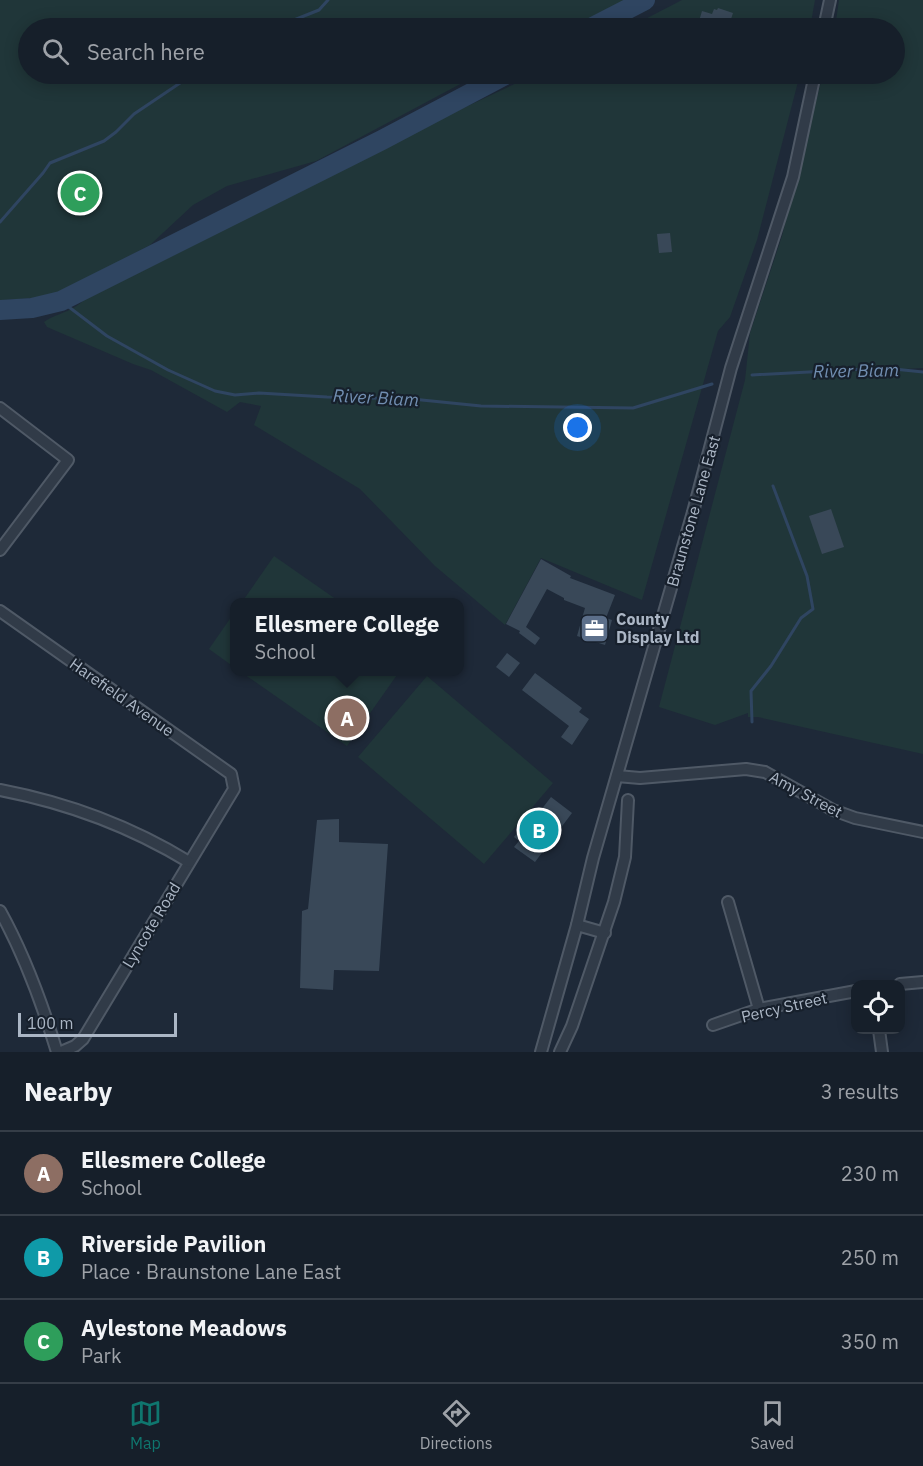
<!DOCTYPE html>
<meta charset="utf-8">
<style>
:root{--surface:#161f2a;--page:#232c36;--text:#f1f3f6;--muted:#9ea2a8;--line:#353d47;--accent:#0f766e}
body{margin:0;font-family:"IBM Plex Sans",sans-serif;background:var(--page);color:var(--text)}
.controls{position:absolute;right:18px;bottom:18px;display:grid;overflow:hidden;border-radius:12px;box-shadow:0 3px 15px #0003}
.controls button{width:54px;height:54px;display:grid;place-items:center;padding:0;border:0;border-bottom:2px solid var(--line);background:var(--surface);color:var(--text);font:30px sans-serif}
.scale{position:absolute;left:18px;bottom:15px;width:159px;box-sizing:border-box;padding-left:6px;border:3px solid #abb6c5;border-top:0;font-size:16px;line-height:21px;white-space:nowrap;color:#abb6c5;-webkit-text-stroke:4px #17202c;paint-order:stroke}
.you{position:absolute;left:578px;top:428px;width:21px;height:21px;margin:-15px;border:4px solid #fff;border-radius:50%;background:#1a73e8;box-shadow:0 0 0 9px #1a73e833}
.badge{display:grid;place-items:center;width:39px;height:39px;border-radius:50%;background:var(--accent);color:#fff;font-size:20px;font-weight:700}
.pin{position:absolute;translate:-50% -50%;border:3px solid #fff;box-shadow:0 2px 6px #0006}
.popup{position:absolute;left:230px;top:598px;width:234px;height:78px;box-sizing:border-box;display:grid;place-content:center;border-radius:12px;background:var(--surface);filter:drop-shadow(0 2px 4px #0005);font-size:20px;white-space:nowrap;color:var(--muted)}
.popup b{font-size:22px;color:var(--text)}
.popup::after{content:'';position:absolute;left:50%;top:100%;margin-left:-12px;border:12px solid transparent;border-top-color:var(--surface)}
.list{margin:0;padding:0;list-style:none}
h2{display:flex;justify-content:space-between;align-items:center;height:78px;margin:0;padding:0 24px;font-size:26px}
h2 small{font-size:20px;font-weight:400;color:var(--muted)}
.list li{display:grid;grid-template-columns:39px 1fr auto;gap:18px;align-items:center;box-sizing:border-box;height:84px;padding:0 24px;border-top:2px solid var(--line)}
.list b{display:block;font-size:22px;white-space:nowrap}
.list p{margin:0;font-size:20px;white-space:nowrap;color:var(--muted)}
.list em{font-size:20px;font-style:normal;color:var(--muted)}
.icon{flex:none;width:33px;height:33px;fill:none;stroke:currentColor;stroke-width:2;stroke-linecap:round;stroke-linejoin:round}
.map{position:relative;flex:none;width:923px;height:1052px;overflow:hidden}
.search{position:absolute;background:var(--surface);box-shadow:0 3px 15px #0003;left:18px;right:18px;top:18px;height:66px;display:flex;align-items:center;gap:15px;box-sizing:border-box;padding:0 21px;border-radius:33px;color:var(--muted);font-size:22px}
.sheet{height:330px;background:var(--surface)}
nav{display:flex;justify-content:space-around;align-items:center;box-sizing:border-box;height:84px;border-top:2px solid var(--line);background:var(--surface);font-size:16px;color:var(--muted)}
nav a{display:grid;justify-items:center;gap:3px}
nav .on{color:var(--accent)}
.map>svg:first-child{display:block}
.green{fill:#203639}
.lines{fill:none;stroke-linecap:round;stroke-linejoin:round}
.stream{stroke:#2f4561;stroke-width:3}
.river{stroke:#2f4561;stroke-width:20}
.building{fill:#394858}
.minor-casing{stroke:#4f5966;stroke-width:14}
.minor{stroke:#313b48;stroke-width:10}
.labels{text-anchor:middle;stroke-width:4.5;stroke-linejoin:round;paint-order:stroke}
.street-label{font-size:16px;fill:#abb6c5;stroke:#17202c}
.poi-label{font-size:16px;font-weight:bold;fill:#abb6c5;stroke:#17202c;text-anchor:start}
.water-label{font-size:18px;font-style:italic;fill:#718eb1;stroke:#17202c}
</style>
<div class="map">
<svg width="923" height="1052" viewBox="0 0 923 1052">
<rect width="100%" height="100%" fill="#1e2938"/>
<g class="green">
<path d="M0,0H627L600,18L575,28H28V74H479L316,161L227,186L193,205L150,245L52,297L3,300H0Z"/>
<path d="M682,0H815L810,28H628Z"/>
<path d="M839,0H923V368L903,369L923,372V754L758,717H748V713L715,725L659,707L745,380L750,333L782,236L823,74H894V28H835Z"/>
<path d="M536,74H800L757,240L730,317L718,331L642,600L541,558L505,625L435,566L360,489L254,425L261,406L240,402L227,412L151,370L133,364L47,327L44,322C54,315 65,313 75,307C86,300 94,289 105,282L288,191L320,181L367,153Z"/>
<path d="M274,556L340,602H242Z"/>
<path d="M234,613V667L209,649Z"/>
<path d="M241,672H399L347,746Z"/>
<path d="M427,676L553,783L484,864L358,757Z"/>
</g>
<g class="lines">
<g class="stream">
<path d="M274,28L319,10L328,0"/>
<path d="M0,222L43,173L50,163L104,141L116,132L134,114L186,79L201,74"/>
<path d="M61,301L107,336L168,370L215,391L235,395L259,393L327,397L412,399L481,406L633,408L712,384"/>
<path d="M752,375L884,368L923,372"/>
<path d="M752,722L751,691L771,666L801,618L813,609L807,576L773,486"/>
</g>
<g class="river">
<path d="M591,28L645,0"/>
<path d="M0,310L32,308L61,301L382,140L507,74"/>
</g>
</g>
<g class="building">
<path d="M718,8L733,13L728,28H697L702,11L712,14L714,9L717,10Z"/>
<path d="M670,233L672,252L659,253L657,234Z"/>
<path d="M831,509L844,547L822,554L809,516Z"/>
<path d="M541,559L571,576L570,578L615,595L606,618L612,620L605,645L577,636L585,608L564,600V598L547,589L526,627L540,638L535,645L519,633L520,631L506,624Z"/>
<path d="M507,653L520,663L509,677L496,667Z"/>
<path d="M535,673L582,708L579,712L589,719L572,745L561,737L569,726L522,690Z"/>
<path d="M551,797L572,813L535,862L514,847L519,841L514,837L527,821L531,823Z"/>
<path d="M339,819V842L388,844L379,971L334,970L333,990L300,988L302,911L308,909L317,820Z"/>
</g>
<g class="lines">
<defs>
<g id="minor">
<path d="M824,28L830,0"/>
<path d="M0,408L68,460L0,550"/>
<path d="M0,611L231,774L234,789L83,1039L75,1046L61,1052"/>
<path d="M617,776L640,778L746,769L765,772L833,810L855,818L923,832"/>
<path d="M0,790C68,803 130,826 189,862"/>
<path d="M728,902L759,1009"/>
<path d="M0,911C25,956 42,1003 57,1052"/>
<path d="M577,925L605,933"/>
<path d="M900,984L923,982"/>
<path d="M713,1025L759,1009L856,991"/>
<path d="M879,1030L882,1052"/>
<path d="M541,1052L577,925L593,858L693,512L731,368L793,177L815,74"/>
<path d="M560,1052L572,1026L614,902L625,857L628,800"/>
</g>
</defs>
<use href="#minor" class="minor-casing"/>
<use href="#minor" class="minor"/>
</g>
<defs>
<symbol id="office-square" viewBox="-11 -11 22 22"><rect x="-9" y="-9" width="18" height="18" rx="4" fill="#5c6f8a" stroke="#17202c"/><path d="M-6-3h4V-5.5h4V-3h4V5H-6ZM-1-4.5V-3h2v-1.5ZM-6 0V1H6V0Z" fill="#fff"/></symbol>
</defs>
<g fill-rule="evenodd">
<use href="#office-square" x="578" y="612" width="33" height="33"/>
</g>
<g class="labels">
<g class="street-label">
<text transform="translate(693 511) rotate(-74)" y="6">Braunstone Lane East</text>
<text transform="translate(122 697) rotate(35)" y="6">Harefield Avenue</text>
<text transform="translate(806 794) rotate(28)" y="6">Amy Street</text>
<text transform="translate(151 925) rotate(-59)" y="6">Lyncote Road</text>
<text transform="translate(784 1007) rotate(-13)" y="6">Percy Street</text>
</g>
<g class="poi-label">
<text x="616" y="625">County<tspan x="616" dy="18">Display Ltd</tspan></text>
</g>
<g class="water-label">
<text transform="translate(856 371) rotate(-1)" y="6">River Biam</text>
<text transform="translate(376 398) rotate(3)" y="6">River Biam</text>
</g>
</g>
</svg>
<div class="controls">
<button><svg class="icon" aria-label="locate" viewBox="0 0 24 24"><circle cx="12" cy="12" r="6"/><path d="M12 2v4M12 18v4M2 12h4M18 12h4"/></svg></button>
</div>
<div class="scale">100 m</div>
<div class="you"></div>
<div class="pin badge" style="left:347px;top:718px;background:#8d6e63">A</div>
<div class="popup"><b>Ellesmere College</b>School</div>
<div class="pin badge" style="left:539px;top:830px;background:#0f9aa8">B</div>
<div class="pin badge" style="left:80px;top:193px;background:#2e9e5b">C</div>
<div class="search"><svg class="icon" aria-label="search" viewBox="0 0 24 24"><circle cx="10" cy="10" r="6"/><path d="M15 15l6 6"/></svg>Search here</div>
</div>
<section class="sheet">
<h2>Nearby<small>3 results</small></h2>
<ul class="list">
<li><span class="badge" style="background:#8d6e63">A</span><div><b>Ellesmere College</b><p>School</p></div><em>230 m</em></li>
<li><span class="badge" style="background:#0f9aa8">B</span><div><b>Riverside Pavilion</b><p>Place · Braunstone Lane East</p></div><em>250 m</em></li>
<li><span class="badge" style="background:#2e9e5b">C</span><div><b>Aylestone Meadows</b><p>Park</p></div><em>350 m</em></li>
</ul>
</section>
<nav>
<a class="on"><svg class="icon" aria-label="map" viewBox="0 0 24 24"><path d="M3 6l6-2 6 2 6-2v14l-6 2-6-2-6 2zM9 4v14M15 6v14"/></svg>Map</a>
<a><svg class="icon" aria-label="directions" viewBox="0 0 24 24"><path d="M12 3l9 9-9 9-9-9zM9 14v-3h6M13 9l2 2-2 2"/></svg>Directions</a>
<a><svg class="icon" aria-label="saved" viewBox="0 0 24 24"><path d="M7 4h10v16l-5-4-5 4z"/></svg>Saved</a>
</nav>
